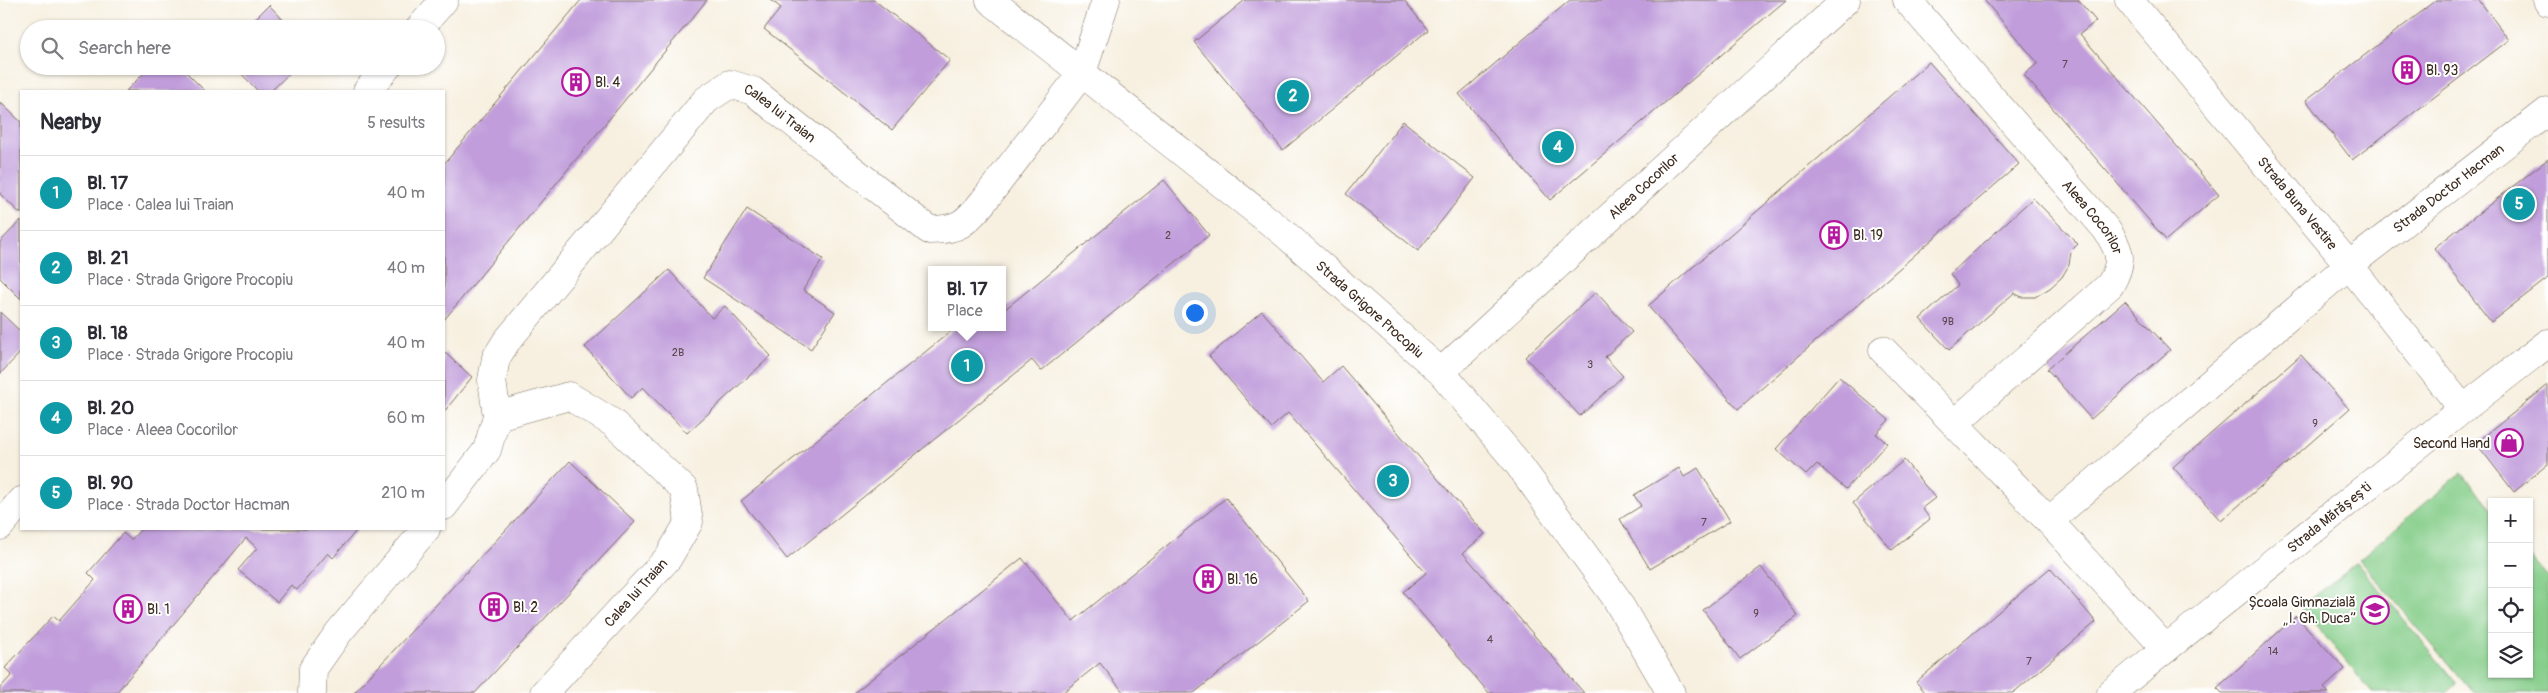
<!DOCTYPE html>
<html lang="en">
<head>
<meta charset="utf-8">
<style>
	:root { --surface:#fff; --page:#f7f7f7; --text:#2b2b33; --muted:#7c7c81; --line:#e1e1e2; --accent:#b5179e }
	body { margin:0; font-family:Pangolin,sans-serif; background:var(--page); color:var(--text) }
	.controls { position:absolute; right:15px; bottom:15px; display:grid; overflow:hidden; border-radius:0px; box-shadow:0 1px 4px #0004 }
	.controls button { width:45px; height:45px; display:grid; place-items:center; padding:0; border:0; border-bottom:1px solid var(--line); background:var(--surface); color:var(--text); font:25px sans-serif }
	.you { position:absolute; left:1194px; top:312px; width:18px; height:18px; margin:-12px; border:4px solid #fff; border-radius:50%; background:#1a73e8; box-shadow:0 0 0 8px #1a73e833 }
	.badge { display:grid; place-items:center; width:32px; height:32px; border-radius:50%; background:var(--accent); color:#fff; font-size:16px; font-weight:700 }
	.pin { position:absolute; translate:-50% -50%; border:2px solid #fff; box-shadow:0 1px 5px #0006 }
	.popup { position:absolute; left:928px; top:266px; width:78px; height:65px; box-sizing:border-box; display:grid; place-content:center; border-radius:0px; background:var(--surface); filter:drop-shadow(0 1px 4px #0005); font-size:16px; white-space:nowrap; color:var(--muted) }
	.popup b { font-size:19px; color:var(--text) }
	.popup::after { content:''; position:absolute; left:50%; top:100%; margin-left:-10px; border:10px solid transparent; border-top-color:var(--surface) }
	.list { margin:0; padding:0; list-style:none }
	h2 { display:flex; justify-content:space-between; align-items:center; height:65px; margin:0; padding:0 20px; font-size:21px }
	h2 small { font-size:16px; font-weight:400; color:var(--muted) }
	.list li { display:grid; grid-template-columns:32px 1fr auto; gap:15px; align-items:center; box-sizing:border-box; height:75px; padding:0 20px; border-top:1px solid var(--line) }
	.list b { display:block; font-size:19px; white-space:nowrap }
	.list p { margin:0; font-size:16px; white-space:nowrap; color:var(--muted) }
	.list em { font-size:16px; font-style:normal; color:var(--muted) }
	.icon { flex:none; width:28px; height:28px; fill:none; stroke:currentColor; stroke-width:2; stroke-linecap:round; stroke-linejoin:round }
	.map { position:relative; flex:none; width:2548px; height:693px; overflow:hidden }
	.search { position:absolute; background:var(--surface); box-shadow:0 1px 4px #0004; left:20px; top:20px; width:425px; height:55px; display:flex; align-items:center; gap:12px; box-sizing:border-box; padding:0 18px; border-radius:28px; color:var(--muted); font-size:19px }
	.panel { position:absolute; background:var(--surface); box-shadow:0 1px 4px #0004; left:20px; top:90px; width:425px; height:440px; border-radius:0px }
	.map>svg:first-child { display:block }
	.green { fill:#85cd89; stroke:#607c54 }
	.building { fill:#c19edb }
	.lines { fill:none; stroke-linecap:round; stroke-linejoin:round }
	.minor-casing { stroke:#7d6f62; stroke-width:29 }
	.major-casing { stroke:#7d6f62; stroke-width:29 }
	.minor { stroke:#fff; stroke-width:28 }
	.major { stroke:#fff; stroke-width:28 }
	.labels { text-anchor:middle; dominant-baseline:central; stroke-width:4; stroke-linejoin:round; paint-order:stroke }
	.number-label { font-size:11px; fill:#5c474d }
	.poi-label { font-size:14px; fill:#3b2a1e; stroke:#fff; text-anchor:start }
	.street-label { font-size:14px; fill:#3b2a1e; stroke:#fff }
</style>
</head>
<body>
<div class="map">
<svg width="2548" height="693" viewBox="0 0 2548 693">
	<rect width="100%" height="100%" fill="#fff"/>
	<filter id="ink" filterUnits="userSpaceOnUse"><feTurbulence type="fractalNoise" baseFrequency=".02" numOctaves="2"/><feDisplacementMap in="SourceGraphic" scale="10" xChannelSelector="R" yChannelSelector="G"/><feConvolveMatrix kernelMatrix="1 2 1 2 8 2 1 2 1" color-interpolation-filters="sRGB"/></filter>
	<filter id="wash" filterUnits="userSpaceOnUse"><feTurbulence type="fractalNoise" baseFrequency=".0096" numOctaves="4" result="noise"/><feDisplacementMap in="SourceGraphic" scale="20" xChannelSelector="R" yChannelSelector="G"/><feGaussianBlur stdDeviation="1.12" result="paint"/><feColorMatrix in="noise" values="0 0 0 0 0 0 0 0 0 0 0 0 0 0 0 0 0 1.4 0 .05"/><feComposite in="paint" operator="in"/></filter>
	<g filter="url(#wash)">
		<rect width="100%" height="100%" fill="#f7f0e0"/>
		<!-- green -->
		<path class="green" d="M 2461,473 L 2492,510 L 2492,674 L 2529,674 L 2529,555 L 2548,577 L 2548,693 L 2473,693 L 2359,559 Z
			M 2357,562 L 2457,684 L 2447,693 L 2372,693 L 2301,607 Z"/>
		<g id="blocks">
			<!-- building -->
			<path class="building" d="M 581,0 L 707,0 L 444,320 L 444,164 Z
				M 771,0 L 874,0 L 950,60 L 892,130 L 764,29 L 781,8 Z
				M 1245,0 L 1404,0 L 1428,30 L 1283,150 L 1194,42 Z
				M 1570,0 L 1786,0 L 1550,200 L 1459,94 Z
				M 1984,0 L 2078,0 L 2096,21 L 2080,34 L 2219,195 L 2166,240 L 2024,75 L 2038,63 Z
				M 2437,0 L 2479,0 L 2509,40 L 2352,160 L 2306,100 Z
				M 269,5 L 292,29 L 245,29 Z
				M 1929,62 L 2019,164 L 1738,409 L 1648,306 Z
				M 151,66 L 180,66 L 205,91 L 126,91 Z
				M 234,66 L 297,66 L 271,91 L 258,91 Z
				M 0,102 L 21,122 L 21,214 L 0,194 Z
				M 1403,121 L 1475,178 L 1418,251 L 1346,194 Z
				M 2548,159 L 2548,278 L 2491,322 L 2434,248 Z
				M 1164,180 L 1209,235 L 1041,371 L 1032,360 L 787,559 L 741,501 L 956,327 L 1002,327 L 1002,308 L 1004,310 Z
				M 2033,198 L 2078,244 L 2071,251 L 2069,265 L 2062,277 L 2050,288 L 2035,297 L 2022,297 L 2014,293 L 1949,350 L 1920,319 L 1958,285 L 1950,274 Z
				M 747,209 L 823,259 L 803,290 L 835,312 L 811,349 L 703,278 Z
				M 21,220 L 21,299 L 0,278 L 0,242 Z
				M 669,270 L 712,318 L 725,306 L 771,356 L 687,433 L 643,387 L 631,398 L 585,347 Z
				M 1596,292 L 1632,332 L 1605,357 L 1623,376 L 1580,416 L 1525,357 Z
				M 2125,301 L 2170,350 L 2091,419 L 2047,369 Z
				M 1262,311 L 1323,382 L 1341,366 L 1485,534 L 1463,553 L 1584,693 L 1489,693 L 1403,592 L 1426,573 L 1288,413 L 1271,428 L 1209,356 Z
				M 0,312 L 21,332 L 21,352 L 0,374 Z
				M 444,352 L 472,377 L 444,412 Z
				M 2301,355 L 2349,409 L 2221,521 L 2173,467 Z
				M 1839,377 L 1889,420 L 1876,434 L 1887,443 L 1846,489 L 1817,464 L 1806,475 L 1776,449 Z
				M 2548,385 L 2548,464 L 2514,492 L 2476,443 Z
				M 1904,460 L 1935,498 L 1922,508 L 1930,519 L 1892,550 L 1853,503 Z
				M 570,461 L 635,522 L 475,693 L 354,693 Z
				M 1679,468 L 1684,477 L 1698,468 L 1730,521 L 1650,569 L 1620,519 L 1641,506 L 1634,495 Z
				M 1226,498 L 1309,601 L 1194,693 L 1124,693 L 1100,663 L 1062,693 L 854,693 L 1022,558 L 1073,621 Z
				M 141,529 L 356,529 L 357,530 L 333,558 L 328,553 L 297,590 L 291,585 L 277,602 L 238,570 L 257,548 L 246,538 L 116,693 L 0,693 L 0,688 L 12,675 L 5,668 L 53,616 L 59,621 L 95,580 L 88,573 L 123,533 L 131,540 Z
				M 1761,567 L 1798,616 L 1740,659 L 1703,610 Z
				M 2050,568 L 2096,622 L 2013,693 L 1926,693 L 1916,682 Z
				M 2296,616 L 2345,669 L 2324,688 L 2329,693 L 2222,693 L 2217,688 Z"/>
		</g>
	</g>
	<g filter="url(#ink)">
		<use href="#blocks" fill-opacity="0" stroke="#7d6f62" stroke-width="1"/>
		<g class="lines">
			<defs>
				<g id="minor">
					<path id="s1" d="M 990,0 L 1284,233 L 1441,372 L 1516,461 L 1614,595 L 1671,693"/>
					<path id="s2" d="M 1907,0 L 2106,229 C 2121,252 2124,261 2110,285 L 1955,423"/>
					<path id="s3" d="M 2129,0 L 2349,265 L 2463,409"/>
					<path d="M 2547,0 L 2548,2"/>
					<path d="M 1883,350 L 2049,521 L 2166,649"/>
					<path id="s4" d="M 1441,372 L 1846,0"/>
					<path d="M 497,416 L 569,396 L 613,423 L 684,489 L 689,522 L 668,558 L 544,693"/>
					<path id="s5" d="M 444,506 L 487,450 L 497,416 L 492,380 L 496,358 L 506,342 L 706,100 L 730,84 L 753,91 L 929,230 C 958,230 965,224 983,202 L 1082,73 L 1106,0"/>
					<path id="s6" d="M 2049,521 L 2349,265 L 2548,111"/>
					<path d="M 312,693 L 313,669 L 339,632 L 426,529"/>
					<path id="s7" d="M 2111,693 L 2463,409 L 2548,343"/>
				</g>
				<path id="major" d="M 419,29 L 444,0
					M 367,91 L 388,66
					M 0,526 L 21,501"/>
			</defs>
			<!-- minor casing -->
			<use href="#minor" class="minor-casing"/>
			<!-- major casing -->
			<use href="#major" class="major-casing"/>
			<!-- minor -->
			<use href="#minor" class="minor"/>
			<!-- major -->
			<use href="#major" class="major"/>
		</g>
	</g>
	<!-- icons -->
	<defs>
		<symbol id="building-ring" viewBox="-11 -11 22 22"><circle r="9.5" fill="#fff" stroke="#b5179e" stroke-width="1.5"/><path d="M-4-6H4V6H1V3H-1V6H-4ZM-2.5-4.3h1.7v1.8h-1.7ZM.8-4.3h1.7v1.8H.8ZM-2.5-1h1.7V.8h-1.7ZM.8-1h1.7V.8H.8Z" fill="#b5179e"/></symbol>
		<symbol id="shop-ring" viewBox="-11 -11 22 22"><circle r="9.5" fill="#fff" stroke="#b5179e" stroke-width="1.5"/><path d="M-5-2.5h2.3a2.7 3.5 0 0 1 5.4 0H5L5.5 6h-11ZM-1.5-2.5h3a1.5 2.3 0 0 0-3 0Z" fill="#b5179e"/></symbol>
		<symbol id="school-ring" viewBox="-11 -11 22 22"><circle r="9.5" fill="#fff" stroke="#b5179e" stroke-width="1.5"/><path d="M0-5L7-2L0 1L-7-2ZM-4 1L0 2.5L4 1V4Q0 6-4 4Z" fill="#b5179e"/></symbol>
	</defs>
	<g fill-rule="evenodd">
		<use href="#building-ring" x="2391" y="54" width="32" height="32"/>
		<use href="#building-ring" x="560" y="66" width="32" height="32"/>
		<use href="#building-ring" x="1818" y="219" width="32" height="32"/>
		<use href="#shop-ring" x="2493" y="427" width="32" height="32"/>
		<use href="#building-ring" x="1192" y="563" width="32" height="32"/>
		<use href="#building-ring" x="478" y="591" width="32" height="32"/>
		<use href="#building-ring" x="112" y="593" width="32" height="32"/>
		<use href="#school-ring" x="2359" y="594" width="32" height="32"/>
	</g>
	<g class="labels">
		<!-- number labels -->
		<g class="number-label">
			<text x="2065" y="64">7</text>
			<text x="1168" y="235">2</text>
			<text x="1948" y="321">9B</text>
			<text x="678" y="352">2B</text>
			<text x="1590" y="364">3</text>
			<text x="2315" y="423">9</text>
			<text x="1704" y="522">7</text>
			<text x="1756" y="613">9</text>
			<text x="1490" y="639">4</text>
			<text x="2273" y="651">14</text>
			<text x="2029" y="661">7</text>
		</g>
		<!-- poi labels -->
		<g class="poi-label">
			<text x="2426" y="70">Bl. 93</text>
			<text x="595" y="82">Bl. 4</text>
			<text x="1853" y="235">Bl. 19</text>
			<text x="2490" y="443" text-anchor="end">Second Hand</text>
			<text x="1227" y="579">Bl. 16</text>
			<text x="2356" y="602" text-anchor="end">Școala Gimnazială<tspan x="2356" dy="16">„I. Gh. Duca”</tspan></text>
			<text x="513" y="607">Bl. 2</text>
			<text x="147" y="609">Bl. 1</text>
		</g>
		<!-- street labels -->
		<g class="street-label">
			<text stroke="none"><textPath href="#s5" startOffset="585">Calea lui Traian</textPath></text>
			<text stroke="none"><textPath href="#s4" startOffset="275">Aleea Cocorilor</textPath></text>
			<text stroke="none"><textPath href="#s6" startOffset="520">Strada Doctor Hacman</textPath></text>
			<text stroke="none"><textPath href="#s3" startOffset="264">Strada Buna Vestire</textPath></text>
			<text stroke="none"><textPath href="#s2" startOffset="286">Aleea Cocorilor</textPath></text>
			<text stroke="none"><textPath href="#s1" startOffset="490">Strada Grigore Procopiu</textPath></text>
			<text stroke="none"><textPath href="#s7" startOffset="280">Strada Mărășești</textPath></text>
			<text transform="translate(636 593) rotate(-48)">Calea lui Traian</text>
		</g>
	</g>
</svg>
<div class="controls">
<button>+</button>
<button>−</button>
<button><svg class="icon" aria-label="locate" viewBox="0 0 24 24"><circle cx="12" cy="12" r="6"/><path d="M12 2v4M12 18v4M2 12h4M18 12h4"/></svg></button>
<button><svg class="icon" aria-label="layers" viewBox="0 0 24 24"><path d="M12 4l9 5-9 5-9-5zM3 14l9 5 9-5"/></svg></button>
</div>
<div class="you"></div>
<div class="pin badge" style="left:967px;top:366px;background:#0f9aa8">1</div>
<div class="popup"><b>Bl. 17</b>Place</div>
<div class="pin badge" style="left:1293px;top:96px;background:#0f9aa8">2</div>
<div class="pin badge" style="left:1393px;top:481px;background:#0f9aa8">3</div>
<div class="pin badge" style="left:1558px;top:147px;background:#0f9aa8">4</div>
<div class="pin badge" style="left:2519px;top:204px;background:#0f9aa8">5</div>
<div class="search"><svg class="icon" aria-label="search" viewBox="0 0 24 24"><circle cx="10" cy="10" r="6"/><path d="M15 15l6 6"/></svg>Search here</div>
<section class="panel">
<h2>Nearby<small>5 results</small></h2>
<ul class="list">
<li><span class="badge" style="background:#0f9aa8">1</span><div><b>Bl. 17</b><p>Place · Calea lui Traian</p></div><em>40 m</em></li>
<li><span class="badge" style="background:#0f9aa8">2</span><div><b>Bl. 21</b><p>Place · Strada Grigore Procopiu</p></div><em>40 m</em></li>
<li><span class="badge" style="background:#0f9aa8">3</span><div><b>Bl. 18</b><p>Place · Strada Grigore Procopiu</p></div><em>40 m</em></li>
<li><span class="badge" style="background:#0f9aa8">4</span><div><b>Bl. 20</b><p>Place · Aleea Cocorilor</p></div><em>60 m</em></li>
<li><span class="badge" style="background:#0f9aa8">5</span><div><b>Bl. 90</b><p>Place · Strada Doctor Hacman</p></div><em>210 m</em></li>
</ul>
</section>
</div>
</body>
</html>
